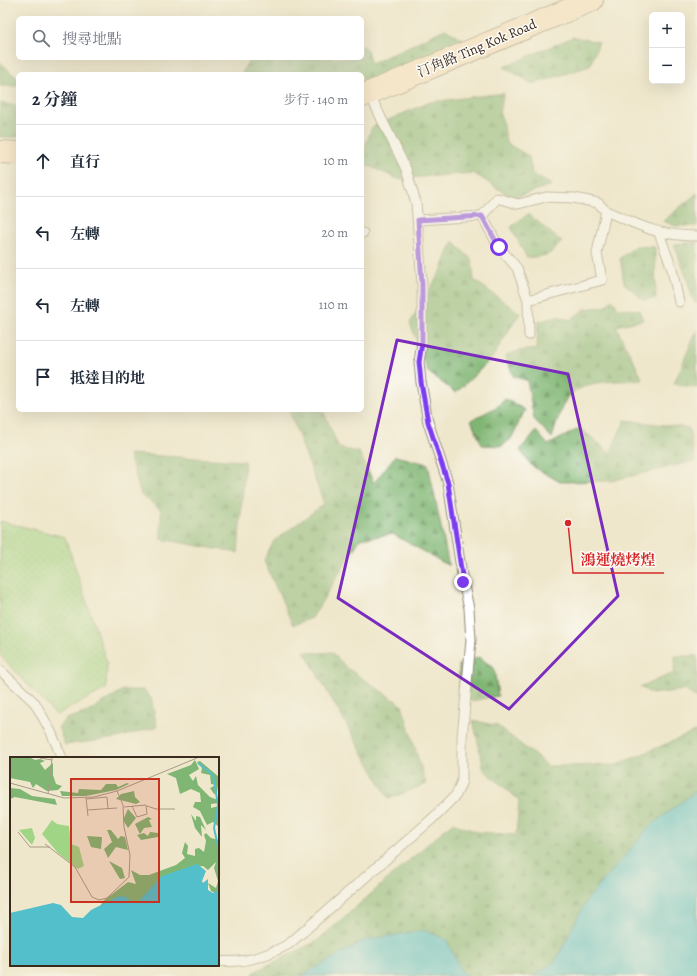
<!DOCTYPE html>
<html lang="zh-TW">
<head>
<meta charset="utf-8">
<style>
	:root { --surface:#fff; --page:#f2f2f3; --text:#1f2937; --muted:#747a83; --line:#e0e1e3 }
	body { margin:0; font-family:Alegreya,"Noto Serif TC",serif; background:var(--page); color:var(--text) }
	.controls { position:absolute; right:12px; top:12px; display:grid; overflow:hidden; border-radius:6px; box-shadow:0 4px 16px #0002 }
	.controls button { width:36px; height:36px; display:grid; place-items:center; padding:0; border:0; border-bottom:1px solid var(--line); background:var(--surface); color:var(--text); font:20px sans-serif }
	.stop { position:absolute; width:12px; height:12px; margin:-9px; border:3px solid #7c3aed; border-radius:50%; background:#fff }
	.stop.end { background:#7c3aed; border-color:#fff; box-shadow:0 1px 4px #0008 }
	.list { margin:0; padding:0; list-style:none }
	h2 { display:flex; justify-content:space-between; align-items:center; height:52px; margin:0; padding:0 16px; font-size:17px }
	h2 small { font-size:13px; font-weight:400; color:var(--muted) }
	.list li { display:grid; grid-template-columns:26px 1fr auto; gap:12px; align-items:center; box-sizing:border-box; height:72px; padding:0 16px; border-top:1px solid var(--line) }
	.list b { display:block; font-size:15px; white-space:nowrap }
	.list em { font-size:13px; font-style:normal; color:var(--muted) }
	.icon { flex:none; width:22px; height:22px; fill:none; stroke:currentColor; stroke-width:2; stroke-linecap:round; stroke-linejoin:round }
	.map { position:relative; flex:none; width:697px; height:976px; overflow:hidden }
	.search { position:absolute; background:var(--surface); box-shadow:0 4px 16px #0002; left:16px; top:16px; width:348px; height:44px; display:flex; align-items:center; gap:10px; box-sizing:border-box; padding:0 14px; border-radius:6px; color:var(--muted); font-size:15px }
	.panel { position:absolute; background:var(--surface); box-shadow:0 4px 16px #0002; left:16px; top:72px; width:348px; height:340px; border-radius:6px }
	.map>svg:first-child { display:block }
	.grass { fill:url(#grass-dots); stroke:#6e8052 }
	.forest { fill:url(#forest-firs); stroke:#5e7048 }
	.water { fill:#52bfca; stroke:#467474 }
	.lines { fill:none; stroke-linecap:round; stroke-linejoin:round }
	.lane-casing { stroke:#958875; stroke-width:11 }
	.secondary-casing { stroke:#958875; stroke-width:24 }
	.lane { stroke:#fff; stroke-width:9 }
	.secondary { stroke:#fde5c5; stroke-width:22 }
	.route { stroke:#7c3aed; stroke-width:5 }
	.marked { fill:none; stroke:#7b2cbf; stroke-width:3; stroke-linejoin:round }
	.labels { text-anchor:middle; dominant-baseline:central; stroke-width:3; stroke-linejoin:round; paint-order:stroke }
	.street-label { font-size:14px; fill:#3b2a1e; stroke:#fdfcf7 }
	.inset-river { fill:none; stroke:#52bfca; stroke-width:2 }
	.inset-road { fill:none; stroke:#a79b86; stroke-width:1 }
	.view { fill:#c8321e; fill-opacity:0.15; stroke:#c8321e; stroke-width:2 }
	.inset-edge { fill:none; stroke:#3b2a1e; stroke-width:2 }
	.leader { fill:none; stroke:#d62828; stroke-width:1.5 }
	.callout-dot { fill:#d62828; stroke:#fdfcf7; stroke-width:1.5 }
	.callout-label { font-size:15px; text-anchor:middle; font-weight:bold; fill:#d62828; stroke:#fdfcf7; stroke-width:3; stroke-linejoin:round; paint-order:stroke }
</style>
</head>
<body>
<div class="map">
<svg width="697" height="976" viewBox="0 0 697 976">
	<defs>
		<pattern id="grass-dots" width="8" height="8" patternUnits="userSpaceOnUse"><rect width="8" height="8" fill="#a0d586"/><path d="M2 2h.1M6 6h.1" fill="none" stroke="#8bb773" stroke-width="1.8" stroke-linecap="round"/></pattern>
		<pattern id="forest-firs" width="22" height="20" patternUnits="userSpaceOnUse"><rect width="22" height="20" fill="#80b673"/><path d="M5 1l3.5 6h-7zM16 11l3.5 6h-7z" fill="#6a945e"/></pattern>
	</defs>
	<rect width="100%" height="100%" fill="#fdfcf7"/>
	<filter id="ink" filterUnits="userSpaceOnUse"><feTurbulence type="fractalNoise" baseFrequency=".025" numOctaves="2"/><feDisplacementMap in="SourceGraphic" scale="8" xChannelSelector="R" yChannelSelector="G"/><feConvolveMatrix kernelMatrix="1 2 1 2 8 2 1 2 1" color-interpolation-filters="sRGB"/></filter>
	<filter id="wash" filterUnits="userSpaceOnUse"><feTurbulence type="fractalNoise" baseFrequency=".012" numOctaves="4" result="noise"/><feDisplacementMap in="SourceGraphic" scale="16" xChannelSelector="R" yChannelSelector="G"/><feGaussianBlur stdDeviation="0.9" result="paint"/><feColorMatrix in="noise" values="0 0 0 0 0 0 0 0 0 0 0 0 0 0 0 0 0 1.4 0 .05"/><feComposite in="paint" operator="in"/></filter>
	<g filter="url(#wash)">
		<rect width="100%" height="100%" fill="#efe7cc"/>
		<!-- grass -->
		<path class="grass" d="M 0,521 L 65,537 L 107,663 L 106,689 L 56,715 L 0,655 Z"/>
		<!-- forest -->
		<path class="forest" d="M 445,29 L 463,39 L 362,87 L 362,74 L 242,74 L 246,64 L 255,58 L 362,58 L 362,45 L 367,50 L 371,64 Z
			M 573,37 L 599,42 L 590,66 L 533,84 L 504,67 Z
			M 0,62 L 18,79 L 18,86 L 0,86 Z
			M 504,93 L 499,112 L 504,124 L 506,143 L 529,156 L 532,174 L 552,185 L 513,198 L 473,173 L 398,179 L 362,163 L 362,155 L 372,127 L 430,102 Z
			M 0,103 L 18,106 L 18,137 L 0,137 Z
			M 697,193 L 697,226 L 675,226 L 663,221 Z
			M 528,214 L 562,242 L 548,255 L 527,258 L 511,227 Z
			M 453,241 L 472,260 L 474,280 L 520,313 L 492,358 L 456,393 L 428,372 L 410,323 L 442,269 Z
			M 697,242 L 697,304 L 694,303 L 685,273 L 674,244 Z
			M 636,246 L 655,247 L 656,299 L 643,300 L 624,283 L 620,258 Z
			M 612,299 L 618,308 L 639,310 L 643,320 L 616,326 L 643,380 C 617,382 587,378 568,397 C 561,404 555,429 552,438 L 534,419 L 527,380 L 514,377 L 505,356 L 519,351 L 537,349 L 538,322 L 557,316 L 570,320 L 585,309 L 607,306 Z
			M 697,329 L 697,388 L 674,384 Z
			M 505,399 L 525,410 L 511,439 L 502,446 L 482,445 L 471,420 L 497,407 Z
			M 289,410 L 323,410 L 339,448 L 359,452 L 374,483 L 395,456 L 428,464 L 449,566 L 393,534 L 360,539 L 312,618 L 293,625 L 264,561 L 274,541 L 324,504 Z
			M 625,420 L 689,428 L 695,461 L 611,481 L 560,482 L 532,466 L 520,450 L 536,431 L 548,445 L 580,428 L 610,453 Z
			M 129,454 L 245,461 L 238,553 L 161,539 L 161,510 L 141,495 Z
			M 304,651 L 316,653 L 332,652 L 347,668 L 402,705 L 426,784 L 389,799 Z
			M 675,656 L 697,656 L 697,698 L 684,690 L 652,694 L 640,687 L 674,673 Z
			M 479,657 L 494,668 L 498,696 L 472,701 L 459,697 L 459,665 Z
			M 123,690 L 144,690 L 151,698 L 157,727 L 117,738 L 65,745 L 58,727 L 66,719 L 88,712 Z
			M 473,720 L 498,726 L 548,766 L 616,765 L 697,731 L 697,874 L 582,976 L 252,976 L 254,972 L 317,941 L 452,823 L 478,832 L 516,835 L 519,800 L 484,770 Z"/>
		<!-- water -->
		<path class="water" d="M 697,790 L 697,976 L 534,976 L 556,960 L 586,901 L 650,826 Z
			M 424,930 L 447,940 L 461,971 L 469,976 L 301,976 L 365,940 Z"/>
	</g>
	<g filter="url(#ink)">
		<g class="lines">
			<defs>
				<path id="lane" d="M 606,211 C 640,226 659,236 697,236
					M 419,220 L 482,216 L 497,198 L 518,204 L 546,197 L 574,198 L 598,203 L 606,211 L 597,253 L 602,280 L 528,300 L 517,268 L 499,247 L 482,216
					M 362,233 L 363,233
					M 659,233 L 672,269 L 679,302
					M 528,300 L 529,335
					M 0,670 L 35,703 L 51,732 L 62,758
					M 218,961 C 244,964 267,956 289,944 L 432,819 L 456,795 L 462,781 L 462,738 L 471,640 L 469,608 L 463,582 L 448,483 L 428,422 L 421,382 L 419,362 L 422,343 L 422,284 L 416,203 L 406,169 L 369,93"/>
				<path id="secondary" d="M 362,96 L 592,0
					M 0,152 L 18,153"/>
			</defs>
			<!-- lane casing -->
			<use href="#lane" class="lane-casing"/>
			<!-- secondary casing -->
			<use href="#secondary" class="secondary-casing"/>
			<!-- lane -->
			<use href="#lane" class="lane"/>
			<!-- secondary -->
			<use href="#secondary" class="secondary"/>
		</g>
	</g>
	<g class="lines" filter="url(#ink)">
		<!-- route -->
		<path class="route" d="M 463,582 L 448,483 L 428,422 L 421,382 L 419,362 L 422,343 L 422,284 L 418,220 L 482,216 L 499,247"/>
	</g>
	<!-- marked area -->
	<path d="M0 0H697V976H0ZM 397,340 L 568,374 L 618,596 L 509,709 L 338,598 Z" fill="#efe7cc" fill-opacity=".55" fill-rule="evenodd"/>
	<path class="marked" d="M 397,340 L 568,374 L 618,596 L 509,709 L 338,598 Z"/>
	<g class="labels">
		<!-- street labels -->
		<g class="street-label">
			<text transform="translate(477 48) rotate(-23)">汀角路 Ting Kok Road</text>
		</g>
	</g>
	<!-- overview -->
	<g transform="translate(10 757)">
		<rect width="209" height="209" fill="#efe7cc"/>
		<path d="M 42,63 L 47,67 L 59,69 L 61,87 L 69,90 L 74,109 L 68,112 L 48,96 L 32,77 ZM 22,71 L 25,81 L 22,88 L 9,73 Z" fill="#a0d586"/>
		<path d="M 0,1 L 21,1 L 25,3 L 30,2 L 35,4 L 30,6 L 35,13 L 43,6 L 43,18 L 46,27 L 52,29 L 48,33 L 37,34 L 26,27 L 23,31 L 20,25 L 0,21 ZM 185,3 L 189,12 L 179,18 L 183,24 L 186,19 L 188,28 L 200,40 L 208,43 L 209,34 L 209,46 L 201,47 L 201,51 L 209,49 L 209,70 L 203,65 L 197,68 L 190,54 L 183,50 L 185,45 L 191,45 L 190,36 L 181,32 L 170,37 L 166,21 L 157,17 L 181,8 ZM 190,4 L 209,20 L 207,36 L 204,37 L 200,31 L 206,28 L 201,27 L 200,18 L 191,16 L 192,11 L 187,5 ZM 117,26 L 119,27 L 106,33 L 76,39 L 52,39 L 50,34 L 68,36 L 69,32 L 91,33 L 96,27 L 106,27 L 108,30 ZM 0,31 L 10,32 L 22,39 L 45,42 L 47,48 L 5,40 L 0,42 ZM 124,34 L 125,40 L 130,45 L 126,47 L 106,42 L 111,37 ZM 118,52 L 126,61 L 118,71 L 113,63 ZM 181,57 L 186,64 L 186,59 L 190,60 L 196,73 L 191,68 L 192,80 L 185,71 ZM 138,60 L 142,62 L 139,63 L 142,70 L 134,71 L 130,77 L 125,67 ZM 97,73 L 101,73 L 108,82 L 111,79 L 115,80 L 118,93 L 106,90 L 98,101 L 94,92 L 102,85 ZM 140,75 L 148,76 L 148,80 L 131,83 L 127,78 L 134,76 L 138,79 ZM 196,76 L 201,81 L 209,83 L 209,138 L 201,134 L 198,126 L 206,131 L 208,124 L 204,111 L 206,105 L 198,113 L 193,109 L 187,110 L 133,146 L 86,157 L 93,144 L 118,125 L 126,127 L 121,113 L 130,118 L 139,118 L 166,108 L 175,101 L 172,96 L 175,85 L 178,89 L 177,97 L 185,99 L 185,92 L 189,91 L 194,95 L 196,84 L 194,78 ZM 77,79 L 92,80 L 91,92 L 81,90 ZM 99,104 L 112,111 L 115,121 L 110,122 Z" fill="#80b673"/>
		<path d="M 187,107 L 196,114 L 192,124 L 193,126 L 198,122 L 198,133 L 203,136 L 209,133 L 209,208 L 0,208 L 0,156 L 43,146 L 51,148 L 62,160 L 73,161 L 81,153 L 107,140 L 114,139 L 123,146 L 128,145 L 152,119 Z" fill="#52bfca"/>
		<path class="inset-river" d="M 188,6 L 203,18 L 208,48 L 204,71 L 209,94"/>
		<path class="inset-road" d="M 30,1 L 42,3M 0,26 L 54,41 L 84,40 L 107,34 L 187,1M 38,37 L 42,1M 76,41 L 78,59M 76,42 L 97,40 L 98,52M 137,49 L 146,52 L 165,52M 114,50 L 136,48 L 137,57 L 127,60 L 122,49M 77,53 L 107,51M 8,75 L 20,90 L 40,90M 35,87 L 65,110 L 82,140 L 89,143 L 97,141 L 119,120 L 120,98 L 114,70 L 113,48 L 107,34"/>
		<path class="view" d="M 61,22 L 149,22 L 149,145 L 61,145 Z"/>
		<rect width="209" height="209" class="inset-edge"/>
	</g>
	<!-- callouts -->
	<path class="leader" d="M568 523L573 573H664"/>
	<circle class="callout-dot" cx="568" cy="523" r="4"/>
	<g class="callout-label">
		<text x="618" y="565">鴻運燒烤煌</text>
	</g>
</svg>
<div class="controls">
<button>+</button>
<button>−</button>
</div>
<div class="stop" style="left:499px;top:247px"></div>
<div class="stop end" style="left:463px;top:582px"></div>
<div class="search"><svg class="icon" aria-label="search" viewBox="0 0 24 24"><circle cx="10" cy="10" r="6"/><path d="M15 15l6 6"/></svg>搜尋地點</div>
<section class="panel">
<h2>2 分鐘<small>步行 · 140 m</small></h2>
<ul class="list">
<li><svg class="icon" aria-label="ahead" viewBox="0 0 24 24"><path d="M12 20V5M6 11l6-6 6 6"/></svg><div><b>直行</b></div><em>10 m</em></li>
<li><svg class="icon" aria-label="left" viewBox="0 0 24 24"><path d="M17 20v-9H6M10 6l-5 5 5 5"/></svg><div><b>左轉</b></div><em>20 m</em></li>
<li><svg class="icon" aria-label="left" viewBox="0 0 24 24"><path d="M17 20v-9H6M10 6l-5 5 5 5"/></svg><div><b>左轉</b></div><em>110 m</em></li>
<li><svg class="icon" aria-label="arrive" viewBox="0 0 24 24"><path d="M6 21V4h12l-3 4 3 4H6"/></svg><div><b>抵達目的地</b></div></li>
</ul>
</section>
</div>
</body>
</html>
